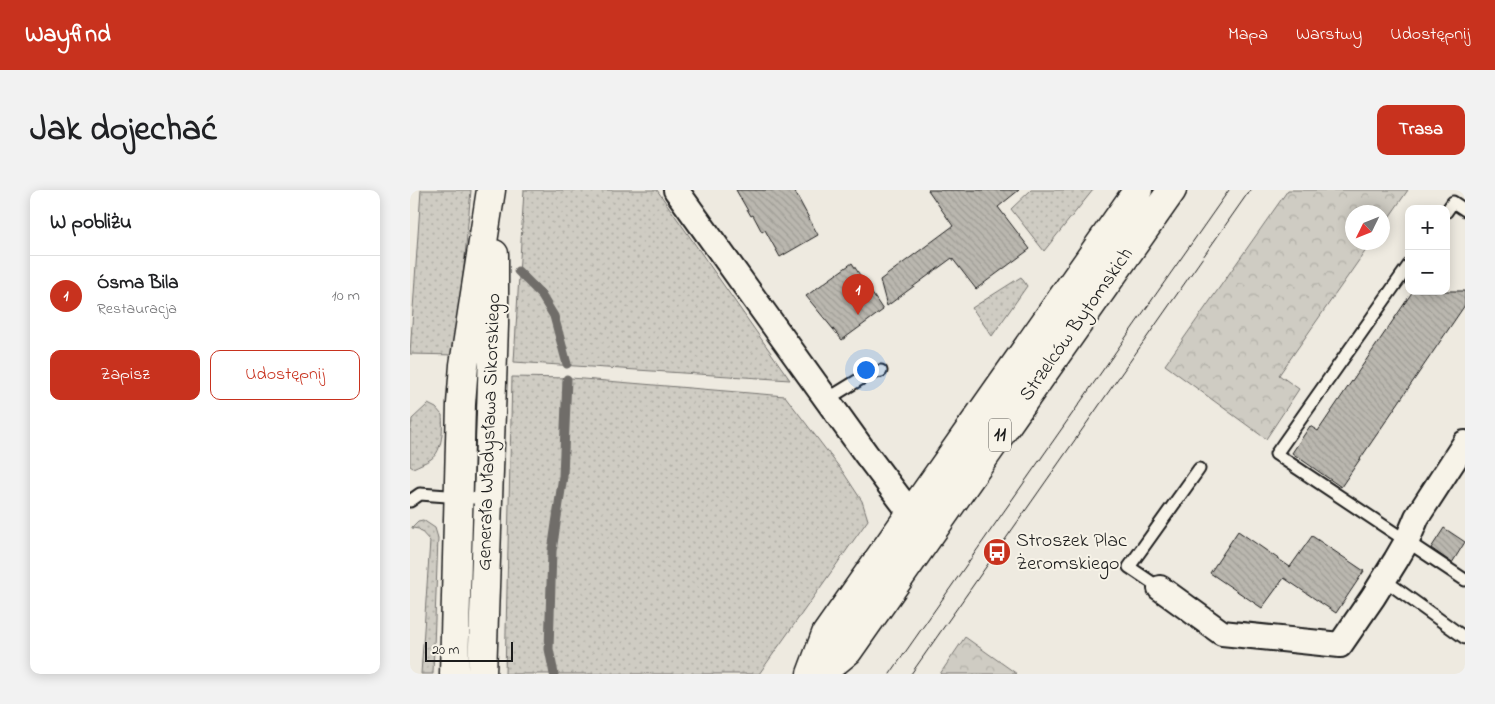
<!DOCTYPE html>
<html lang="pl">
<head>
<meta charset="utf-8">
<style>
	:root { --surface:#fff; --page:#f2f2f2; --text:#202124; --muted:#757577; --line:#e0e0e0; --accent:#c8321e }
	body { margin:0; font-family:"Indie Flower",sans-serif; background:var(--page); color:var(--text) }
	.controls { position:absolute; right:15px; top:15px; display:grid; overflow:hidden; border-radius:10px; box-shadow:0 2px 12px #0003 }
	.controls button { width:45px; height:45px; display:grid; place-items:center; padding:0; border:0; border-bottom:1px solid var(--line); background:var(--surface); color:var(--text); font:25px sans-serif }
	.compass { position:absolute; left:935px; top:15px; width:45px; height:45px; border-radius:50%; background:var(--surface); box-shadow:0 2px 12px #0003; rotate:227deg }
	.scale { position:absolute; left:15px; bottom:12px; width:88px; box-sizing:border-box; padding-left:5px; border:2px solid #1c1c1c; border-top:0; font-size:14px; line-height:18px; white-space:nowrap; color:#1c1c1c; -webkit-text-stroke:4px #f7f3e8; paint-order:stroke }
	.you { position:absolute; left:455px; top:179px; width:18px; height:18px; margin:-12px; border:4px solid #fff; border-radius:50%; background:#1a73e8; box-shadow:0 0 0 8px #1a73e833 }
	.badge { display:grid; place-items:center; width:32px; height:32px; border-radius:50%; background:var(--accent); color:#fff; font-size:16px; font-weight:700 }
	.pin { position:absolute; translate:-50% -41px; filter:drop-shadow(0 1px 2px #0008) }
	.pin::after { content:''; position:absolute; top:26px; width:18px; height:15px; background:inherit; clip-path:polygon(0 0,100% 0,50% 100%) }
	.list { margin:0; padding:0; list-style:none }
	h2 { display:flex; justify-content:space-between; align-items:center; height:65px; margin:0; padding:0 20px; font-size:21px }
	h2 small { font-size:16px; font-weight:400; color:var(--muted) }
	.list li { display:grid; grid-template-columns:32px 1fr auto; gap:15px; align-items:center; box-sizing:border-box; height:80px; padding:0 20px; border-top:1px solid var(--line) }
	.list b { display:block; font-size:19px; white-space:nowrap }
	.list p { margin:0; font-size:16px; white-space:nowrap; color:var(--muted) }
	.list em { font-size:16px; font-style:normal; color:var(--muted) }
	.actions { display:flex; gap:10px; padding:15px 20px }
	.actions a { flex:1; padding:11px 0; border:1px solid var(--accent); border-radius:10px; text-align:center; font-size:18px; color:var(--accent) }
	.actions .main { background:var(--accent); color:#fff }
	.map { position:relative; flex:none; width:1055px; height:484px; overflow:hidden; border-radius:10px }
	header { display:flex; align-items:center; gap:30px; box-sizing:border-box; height:70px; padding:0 25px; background:var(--accent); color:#fff }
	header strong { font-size:24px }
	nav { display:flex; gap:28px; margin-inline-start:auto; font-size:18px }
	.intro { display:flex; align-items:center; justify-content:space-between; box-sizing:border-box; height:120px; padding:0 30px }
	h1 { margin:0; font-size:35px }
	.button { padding:12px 22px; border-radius:10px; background:var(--accent); color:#fff; font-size:18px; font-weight:700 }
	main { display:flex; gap:30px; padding:0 30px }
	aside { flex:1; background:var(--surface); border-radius:10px; box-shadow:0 2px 12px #0003 }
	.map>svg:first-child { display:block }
	.grass { fill:url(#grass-dots); stroke:#767470 }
	.forest { fill:url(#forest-crowns); stroke:#767470 }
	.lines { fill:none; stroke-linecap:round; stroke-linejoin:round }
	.stream { stroke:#6f6d69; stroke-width:9 }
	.building { fill:url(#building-back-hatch); stroke:#1c1c1c }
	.lane-casing { stroke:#1c1c1c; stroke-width:15 }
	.street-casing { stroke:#1c1c1c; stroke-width:28 }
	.secondary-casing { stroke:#1c1c1c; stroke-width:31 }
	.highway-casing { stroke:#1c1c1c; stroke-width:31 }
	.lane { stroke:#f7f3e8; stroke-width:11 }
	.street { stroke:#f7f3e8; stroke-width:24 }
	.secondary { stroke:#f7f3e8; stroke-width:28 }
	.highway { stroke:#f7f3e8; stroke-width:28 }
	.tram { stroke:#1c1c1c; stroke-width:1 }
	.labels { text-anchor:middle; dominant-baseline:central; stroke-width:4; stroke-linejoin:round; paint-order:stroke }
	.shield { fill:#f7f3e8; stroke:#5e5c59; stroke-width:1 }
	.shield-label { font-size:19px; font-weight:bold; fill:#1c1c1c }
	.street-label { font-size:20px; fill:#1c1c1c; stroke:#f7f3e8 }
	.poi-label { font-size:20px; fill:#1c1c1c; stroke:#f7f3e8; text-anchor:start }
</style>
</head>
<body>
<header>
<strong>Wayfind</strong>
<nav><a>Mapa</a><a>Warstwy</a><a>Udostępnij</a></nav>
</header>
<div class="intro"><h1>Jak dojechać</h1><a class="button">Trasa</a></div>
<main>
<aside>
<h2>W pobliżu<small></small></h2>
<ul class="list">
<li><span class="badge">1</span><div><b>Ósma Bila</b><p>Restauracja</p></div><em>10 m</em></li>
</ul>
<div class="actions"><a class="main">Zapisz</a><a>Udostępnij</a></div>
</aside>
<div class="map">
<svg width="1055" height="484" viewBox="0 0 1055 484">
	<defs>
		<pattern id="grass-dots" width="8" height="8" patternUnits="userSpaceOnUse" patternTransform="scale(1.25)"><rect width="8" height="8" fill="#cfccc3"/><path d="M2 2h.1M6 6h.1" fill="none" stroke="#b1afa7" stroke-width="1.8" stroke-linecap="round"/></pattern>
		<pattern id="forest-crowns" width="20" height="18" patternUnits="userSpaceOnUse" patternTransform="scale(1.25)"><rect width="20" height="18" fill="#cfccc3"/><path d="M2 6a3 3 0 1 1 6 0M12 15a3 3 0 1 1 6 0" fill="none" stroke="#b1afa7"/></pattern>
		<pattern id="building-back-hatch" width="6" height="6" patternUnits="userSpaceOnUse" patternTransform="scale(1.25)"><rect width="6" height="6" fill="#bab7af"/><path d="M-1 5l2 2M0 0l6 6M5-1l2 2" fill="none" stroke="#9f9d96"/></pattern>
	</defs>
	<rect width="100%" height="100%" fill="#eeeae0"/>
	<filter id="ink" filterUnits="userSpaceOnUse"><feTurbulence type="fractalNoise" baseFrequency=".02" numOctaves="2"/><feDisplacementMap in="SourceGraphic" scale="10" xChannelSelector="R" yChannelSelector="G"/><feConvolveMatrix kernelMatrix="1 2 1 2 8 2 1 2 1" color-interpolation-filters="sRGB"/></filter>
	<g filter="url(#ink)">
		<!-- grass -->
		<path class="grass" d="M 11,0 L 61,0 L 46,165 L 0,164 Z
			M 114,0 L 247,0 L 380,190 L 104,172 Z
			M 621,0 L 683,0 L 634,61 L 601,19 Z
			M 611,87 L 617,96 L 582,146 L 562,118 Z
			M 102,187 L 161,188 L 375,206 L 433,282 L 452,311 L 458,330 L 349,484 L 95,484 Z
			M 18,214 L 26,218 L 32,225 C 33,238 33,261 21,269 C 15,273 9,275 3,278 L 0,276 L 0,244 L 2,229 Z
			M 13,330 L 25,338 L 28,348 L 23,484 L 11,484 L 20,351 L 9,339 L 2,338 L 2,337 L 8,331 Z"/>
		<!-- forest -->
		<path class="forest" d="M 878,0 L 998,0 L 973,36 L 972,22 L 942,22 L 942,52 L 961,53 L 869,185 L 889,199 L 856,249 L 755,175 Z
			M 555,447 L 607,484 L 530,484 Z"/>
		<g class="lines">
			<!-- stream -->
			<path class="stream" d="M 108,81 L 130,103 L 144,126 L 157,174
				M 144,484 L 139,459 L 142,361 L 153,286 L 157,189"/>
		</g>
		<!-- building -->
		<path class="building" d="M 326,0 L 388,0 L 385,2 L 408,45 L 370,67 L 355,40 L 352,42 L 343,25 L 341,26 Z
			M 518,0 L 609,0 L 588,17 L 620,59 L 566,99 L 542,68 L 477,116 L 470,90 L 543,36 Z
			M 442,73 L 473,120 L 432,150 L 396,106 Z
			M 1003,101 L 1055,101 L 1055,115 L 931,297 L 882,263 L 900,236 L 908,241 Z
			M 1034,338 L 1055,352 L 1042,373 L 1021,358 Z
			M 828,341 L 880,377 L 902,346 L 954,381 L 926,423 L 874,388 L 852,418 L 800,383 Z"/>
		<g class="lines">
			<defs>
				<path id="lane" d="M 1036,22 L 1043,12 L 1055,20
					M 999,75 L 866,264 L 1055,390
					M 416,210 L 460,183 L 471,181
					M 0,311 L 10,304 L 78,309
					M 973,389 L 1055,448
					M 750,398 L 719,377 L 789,279"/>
				<path id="street" d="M 266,0 L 456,264 L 493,313 L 502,322
					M 750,398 L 812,443 L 930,455 L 963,407 L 986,370 L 997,351 L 1007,327 L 1055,253"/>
				<path id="secondary" d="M 44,484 L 51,214 L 54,175 L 81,0
					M 72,484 L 84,135 L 84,64"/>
				<path id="highway" d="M 401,484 L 416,444 L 728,0
					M 410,484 L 438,461 L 762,0"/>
			</defs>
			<!-- lane casing -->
			<use href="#lane" class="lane-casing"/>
			<!-- street casing -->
			<use href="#street" class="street-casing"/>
			<!-- secondary casing -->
			<use href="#secondary" class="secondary-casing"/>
			<!-- highway casing -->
			<use href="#highway" class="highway-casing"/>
			<!-- lane -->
			<use href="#lane" class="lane"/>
			<!-- street -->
			<use href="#street" class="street"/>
			<!-- secondary -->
			<use href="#secondary" class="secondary"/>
			<!-- highway -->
			<use href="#highway" class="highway"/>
			<!-- tram -->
			<path class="tram" d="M 480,484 L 819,0
				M 501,484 L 840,0"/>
		</g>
	</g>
	<!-- icons -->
	<defs>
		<symbol id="bus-disc" viewBox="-11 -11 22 22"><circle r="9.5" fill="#c8321e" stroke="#f7f3e8"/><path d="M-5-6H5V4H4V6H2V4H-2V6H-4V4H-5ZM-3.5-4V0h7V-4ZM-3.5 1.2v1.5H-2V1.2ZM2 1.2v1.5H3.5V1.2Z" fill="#fff"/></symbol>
	</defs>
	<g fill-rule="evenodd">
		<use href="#bus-disc" x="571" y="346" width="32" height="32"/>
	</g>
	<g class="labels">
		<!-- shield labels -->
		<rect class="shield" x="579" y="228.5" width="22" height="33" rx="4"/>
		<g class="shield-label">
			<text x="590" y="245">11</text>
		</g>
		<!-- street labels -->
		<g class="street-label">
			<text transform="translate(667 135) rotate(-55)">Strzelców Bytomskich</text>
			<text transform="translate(80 242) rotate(-88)">Generała Władysława Sikorskiego</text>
		</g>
		<!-- poi labels -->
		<g class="poi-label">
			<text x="606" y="351">Stroszek Plac<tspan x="606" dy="23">Żeromskiego</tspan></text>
		</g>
	</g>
</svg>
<div class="controls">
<button>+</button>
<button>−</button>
</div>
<svg class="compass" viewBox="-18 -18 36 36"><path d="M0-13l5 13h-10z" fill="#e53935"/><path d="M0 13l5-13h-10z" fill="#757577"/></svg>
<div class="scale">20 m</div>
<div class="you"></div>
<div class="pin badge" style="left:448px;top:125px">1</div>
</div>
</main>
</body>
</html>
